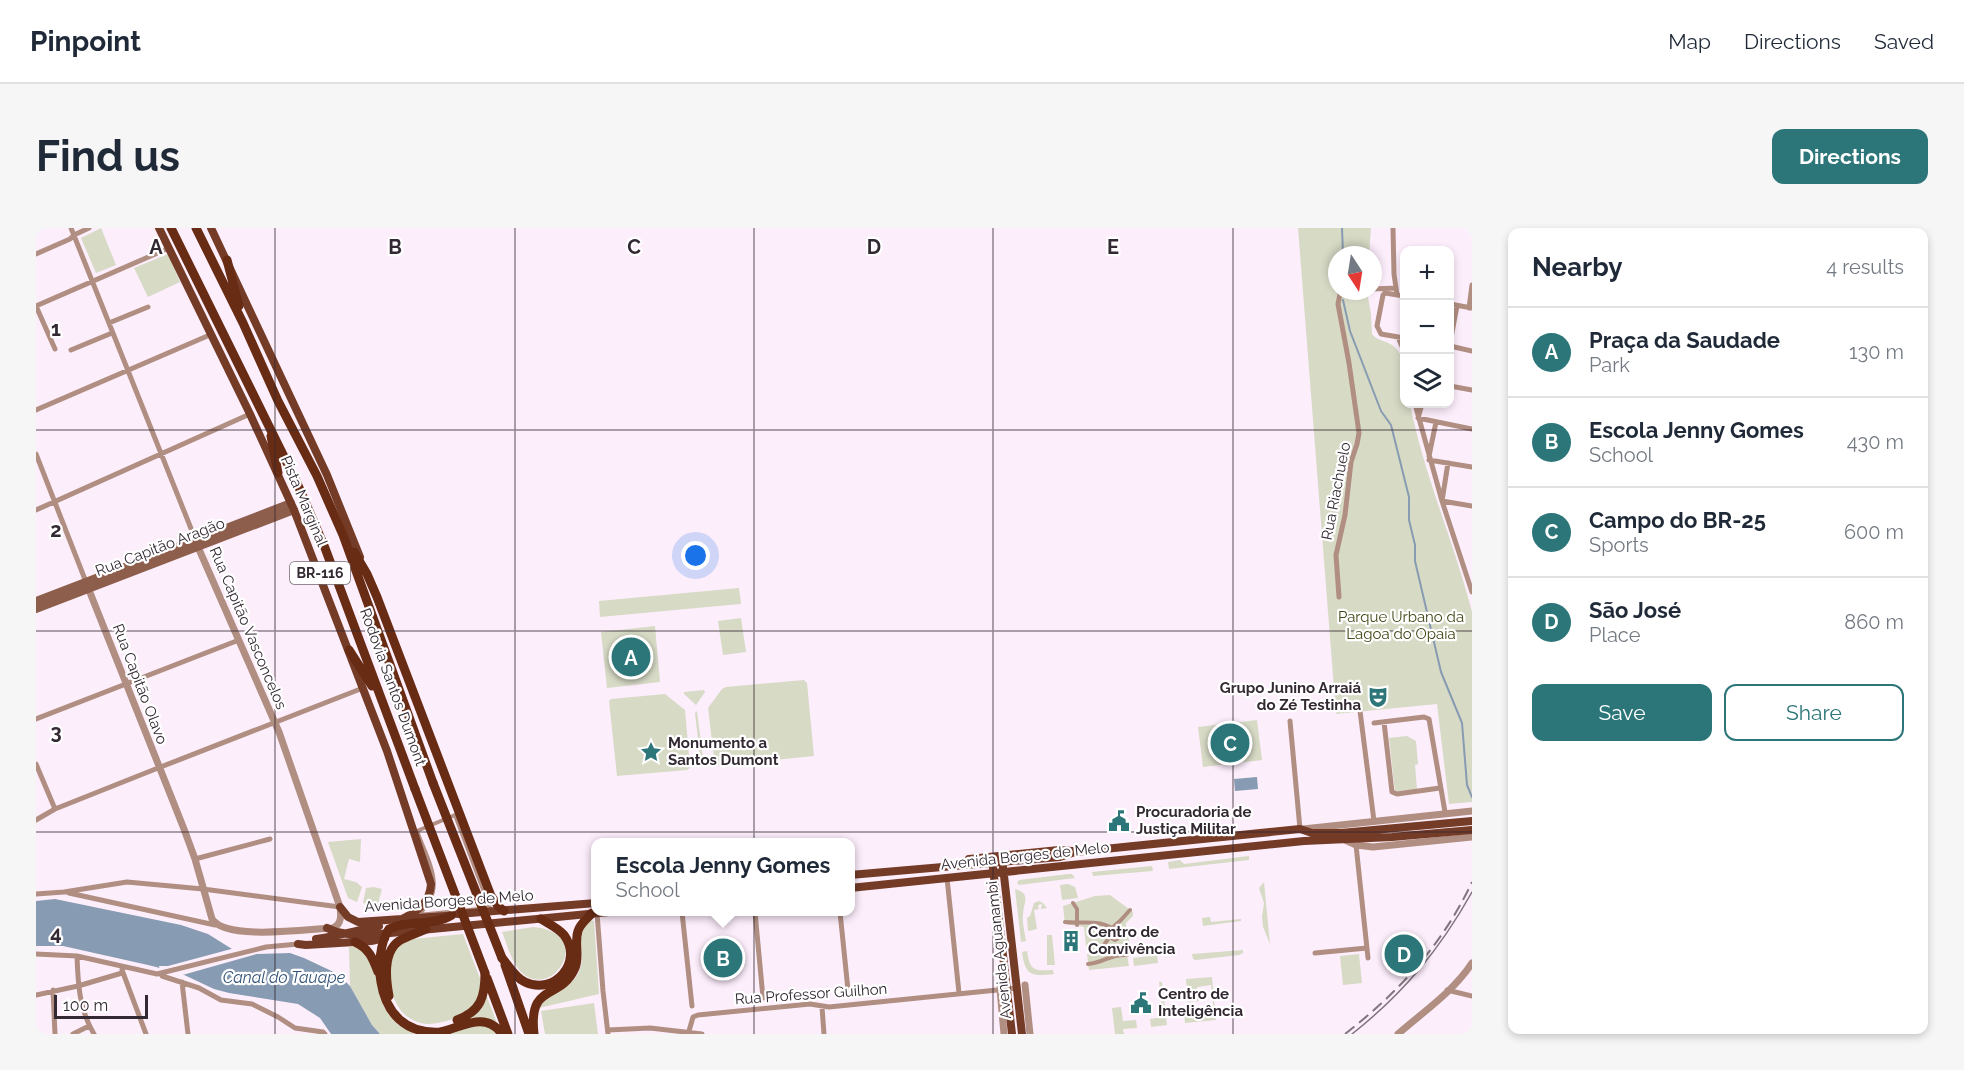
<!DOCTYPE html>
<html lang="en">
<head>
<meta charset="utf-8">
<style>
	:root { --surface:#fff; --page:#f6f6f7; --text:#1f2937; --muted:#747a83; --line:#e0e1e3; --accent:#2c7679 }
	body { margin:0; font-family:Raleway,sans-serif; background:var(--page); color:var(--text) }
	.controls { position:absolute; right:18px; top:18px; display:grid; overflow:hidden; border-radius:12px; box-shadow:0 3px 9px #0003 }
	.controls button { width:54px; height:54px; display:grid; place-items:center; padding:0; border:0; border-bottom:2px solid var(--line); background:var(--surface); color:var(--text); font:30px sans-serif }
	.compass { position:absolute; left:1292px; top:18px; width:54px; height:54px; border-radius:50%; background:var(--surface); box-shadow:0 3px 9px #0003; rotate:168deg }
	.scale { position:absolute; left:18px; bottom:15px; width:94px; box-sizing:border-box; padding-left:6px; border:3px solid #332932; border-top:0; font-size:16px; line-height:21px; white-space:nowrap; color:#332932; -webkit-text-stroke:4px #fff; paint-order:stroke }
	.you { position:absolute; left:660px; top:328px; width:21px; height:21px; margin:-15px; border:4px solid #fff; border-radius:50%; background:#1a73e8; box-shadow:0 0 0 9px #1a73e833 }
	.badge { display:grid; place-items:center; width:39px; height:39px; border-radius:50%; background:var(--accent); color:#fff; font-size:20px; font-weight:700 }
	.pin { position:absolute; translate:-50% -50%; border:3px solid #fff; box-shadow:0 2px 6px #0006 }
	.popup { position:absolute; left:555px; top:610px; width:264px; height:78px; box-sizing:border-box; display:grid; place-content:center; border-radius:12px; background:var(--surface); filter:drop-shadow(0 2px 4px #0005); font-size:20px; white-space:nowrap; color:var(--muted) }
	.popup b { font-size:22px; color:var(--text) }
	.popup::after { content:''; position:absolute; left:50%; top:100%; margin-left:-12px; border:12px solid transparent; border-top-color:var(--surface) }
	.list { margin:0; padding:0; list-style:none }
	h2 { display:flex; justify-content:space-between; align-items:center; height:78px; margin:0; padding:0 24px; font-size:26px }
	h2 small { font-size:20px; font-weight:400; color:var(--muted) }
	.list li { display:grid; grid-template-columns:39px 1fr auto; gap:18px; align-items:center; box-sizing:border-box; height:90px; padding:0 24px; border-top:2px solid var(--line) }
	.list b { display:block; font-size:22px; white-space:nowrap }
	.list p { margin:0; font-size:20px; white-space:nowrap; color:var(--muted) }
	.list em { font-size:20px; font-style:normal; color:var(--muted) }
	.actions { display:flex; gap:12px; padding:18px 24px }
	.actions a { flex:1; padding:14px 0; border:2px solid var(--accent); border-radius:12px; text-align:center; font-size:21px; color:var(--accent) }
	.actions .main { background:var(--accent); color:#fff }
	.icon { flex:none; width:33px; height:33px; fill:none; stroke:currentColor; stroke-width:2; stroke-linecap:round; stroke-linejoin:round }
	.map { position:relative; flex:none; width:1436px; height:806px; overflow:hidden; border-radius:12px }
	header { display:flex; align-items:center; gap:36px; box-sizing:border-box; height:84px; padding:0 30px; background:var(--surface); border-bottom:2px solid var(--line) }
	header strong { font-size:28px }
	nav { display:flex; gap:33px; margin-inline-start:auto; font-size:21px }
	.intro { display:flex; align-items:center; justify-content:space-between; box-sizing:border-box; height:144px; padding:0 36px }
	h1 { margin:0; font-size:42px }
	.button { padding:15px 27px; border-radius:12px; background:var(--accent); color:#fff; font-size:21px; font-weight:700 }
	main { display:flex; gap:36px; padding:0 36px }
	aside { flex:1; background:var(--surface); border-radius:12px; box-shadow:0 3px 9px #0003 }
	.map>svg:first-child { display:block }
	.green { fill:#d7dac5 }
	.water { fill:#879bb2 }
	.pier { fill:#fdeefc }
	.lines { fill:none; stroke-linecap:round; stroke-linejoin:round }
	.stream { stroke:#879bb2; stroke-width:2 }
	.pedestrian { stroke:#b18e82; stroke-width:4 }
	.minor { stroke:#b18e82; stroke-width:5 }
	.tertiary { stroke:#b18e82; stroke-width:7 }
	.secondary { stroke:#8e5e4d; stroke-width:8 }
	.primary { stroke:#743b27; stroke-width:8 }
	.trunk { stroke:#682b14; stroke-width:9 }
	.tram { stroke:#817580; stroke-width:1.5 }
	.rail { stroke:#817580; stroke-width:2; stroke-dasharray:12 6; stroke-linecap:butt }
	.trunk-bridge { stroke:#682b14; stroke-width:9 }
	.grid { fill:none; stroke:#332932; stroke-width:1.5; stroke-opacity:0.55 }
	.labels { text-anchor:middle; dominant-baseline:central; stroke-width:4.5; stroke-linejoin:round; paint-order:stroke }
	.shield { fill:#fff; stroke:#706970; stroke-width:1.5 }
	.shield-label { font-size:14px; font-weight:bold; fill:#332932 }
	.street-label { font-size:15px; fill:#332932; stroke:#fff }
	.park-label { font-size:15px; fill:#454917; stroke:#fff }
	.poi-label { font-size:15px; font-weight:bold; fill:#332932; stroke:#fff; text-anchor:start }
	.water-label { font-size:16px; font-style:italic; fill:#325377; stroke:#fff }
	.grid-label { font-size:20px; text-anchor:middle; font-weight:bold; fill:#332932; stroke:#fff; stroke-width:4.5; stroke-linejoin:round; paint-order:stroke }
</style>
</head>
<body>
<header>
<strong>Pinpoint</strong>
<nav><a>Map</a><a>Directions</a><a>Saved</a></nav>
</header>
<div class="intro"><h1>Find us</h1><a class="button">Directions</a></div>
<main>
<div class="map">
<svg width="1436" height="806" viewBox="0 0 1436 806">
	<rect width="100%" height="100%" fill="#fdeefc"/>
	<!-- green -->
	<path class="green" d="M 65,0 L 80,37 L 60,45 L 45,10 Z
		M 1262,0 L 1335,0 L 1333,27 L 1301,27 L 1301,63 L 1331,63 L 1335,86 L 1336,106 C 1341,113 1349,112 1356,117 C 1373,128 1368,158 1368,176 L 1374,176 C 1388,247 1418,314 1436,384 L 1436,574 L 1413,576 L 1401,476 L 1300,486 Z
		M 132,26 L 144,54 L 112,69 L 98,40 Z
		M 703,360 L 705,375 L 704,376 L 564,389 L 563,373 Z
		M 705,390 L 710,424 L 687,427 L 682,393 Z
		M 619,398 L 624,454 L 571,460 L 565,404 Z
		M 768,452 L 771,455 L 778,528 L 679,538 L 672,480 L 686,461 L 690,459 Z
		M 668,462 L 669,464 L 660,477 L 648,466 L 648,464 Z
		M 629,466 L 649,482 L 654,540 L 651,542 L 581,548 L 573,473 L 575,471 Z
		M 661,483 L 668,537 L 666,539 L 665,538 L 659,485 Z
		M 1221,492 L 1226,532 L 1167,539 L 1162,499 Z
		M 1371,508 L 1380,513 L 1382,536 L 1379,537 L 1381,561 L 1359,564 L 1353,510 Z
		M 325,611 L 324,634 L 313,631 L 308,651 L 320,654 L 326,659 L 321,674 L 312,670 L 292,614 Z
		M 1213,628 L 1213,632 L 1133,641 L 1132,634 L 1144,632 L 1148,636 Z
		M 1116,638 L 1117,643 L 1057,648 L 1056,644 Z
		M 1032,646 L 1036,646 L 1039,650 L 983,657 L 981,655 L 983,652 Z
		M 1228,654 L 1234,716 L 1227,699 L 1226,689 L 1228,675 L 1223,660 Z
		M 1032,656 L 1039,659 L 1042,670 L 1026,672 L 1024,657 Z
		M 338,659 L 346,661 L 342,676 L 351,677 L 349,682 L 337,684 L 331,681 L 332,676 L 327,675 L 330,660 Z
		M 979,661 C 996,666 987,675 987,687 C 986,695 989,705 990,713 L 985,714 Z
		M 1074,667 L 1097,684 L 1097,688 L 1090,695 L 1090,702 L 1094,715 L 1091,727 L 1093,738 L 1053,742 L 1051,726 L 1054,726 L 1053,719 L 1050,719 L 1048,699 L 1029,696 L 1027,678 L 1059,668 Z
		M 1003,673 L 1007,675 L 1011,680 L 1005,681 L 1006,676 L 1002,677 L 1003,681 L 998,682 L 1001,701 L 992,703 L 991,690 L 994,688 L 998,675 Z
		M 1174,689 L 1175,694 L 1205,691 L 1205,693 L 1167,698 L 1166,690 Z
		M 553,692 L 558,693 L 563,766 L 503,780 C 512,765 533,762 542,746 C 552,726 537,713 553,692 Z
		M 497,699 C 561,704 516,776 484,743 C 475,733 471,716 466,704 Z
		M 427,706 L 461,795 L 465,806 L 409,806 L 428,786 C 417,791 405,796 392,796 C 361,794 351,762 354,736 C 355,730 359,724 361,718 L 377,711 Z
		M 1011,707 L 1016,707 L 1019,737 L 1011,737 Z
		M 323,718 L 338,741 L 348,779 L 361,796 L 379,806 L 344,806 L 336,797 L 314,758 L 313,719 Z
		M 1207,722 L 1207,725 L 1203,727 L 1160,732 L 1157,731 L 1156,726 Z
		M 991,723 C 994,743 998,743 1017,742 L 1018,746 C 995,749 989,747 986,724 Z
		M 1323,726 L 1326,755 L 1307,757 L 1304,728 Z
		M 1121,727 L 1122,735 L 1098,738 L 1097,730 Z
		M 1176,749 L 1180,792 L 1149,795 L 1148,785 L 1150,774 L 1152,788 L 1178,785 L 1175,757 L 1161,759 L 1163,773 L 1152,774 L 1150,751 Z
		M 1123,754 L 1126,754 L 1131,797 L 1115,799 L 1114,791 L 1127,789 Z
		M 558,775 L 562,806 L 509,806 L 505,783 Z
		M 1085,779 L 1087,793 L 1100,792 L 1101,800 L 1087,801 L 1088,806 L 1079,806 L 1076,780 Z"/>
	<!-- water -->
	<path class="water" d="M 1221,549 L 1222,561 L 1199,563 L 1198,551 Z
		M 19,671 L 145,697 L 172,706 L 196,721 L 222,726 L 254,725 L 268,730 L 302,746 L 314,758 L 336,797 L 344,806 L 295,806 L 284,790 L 262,776 L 193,765 L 178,761 L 144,745 L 112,737 L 27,718 L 0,718 L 0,673 Z"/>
	<!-- pier -->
	<path class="pier" d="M 199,720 L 224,725 L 143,748 L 124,742 L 123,738 L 132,738 Z"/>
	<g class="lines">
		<!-- stream -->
		<path class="stream" d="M 1306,0 L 1307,27
			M 1301,40 C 1296,49 1294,55 1301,63
			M 1307,72 L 1314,103 L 1345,183 L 1355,197 L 1373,269 L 1373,292 L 1379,317 L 1379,333 L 1405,444 L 1426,495 L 1431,557 L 1436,569"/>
		<!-- pedestrian -->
		<path class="pedestrian" d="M 419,587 L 454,680 L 382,687 C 412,661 392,634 381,603 Z
			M 1037,675 L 1041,681 L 1041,697
			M 1029,694 C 1045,696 1061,691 1076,700 L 1077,704 L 1068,717 L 1074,729
			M 1076,700 L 1085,692 L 1094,682
			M 1073,709 L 1079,712 L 1091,705
			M 1052,736 C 1068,735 1073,726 1091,727"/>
		<!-- minor -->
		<path class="minor" d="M 35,0 L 160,313
			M 1357,0 L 1358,46 L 1361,67
			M 0,26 L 34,11 L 38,7 L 53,0
			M 1337,61 L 1360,60
			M 1368,68 L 1349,65 L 1347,67 L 1341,98 L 1345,106 L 1368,110
			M 1414,76 L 1436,80
			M 0,78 L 133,20
			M 0,78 L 19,121
			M 1433,80 L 1436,57
			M 73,95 L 112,79
			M 1362,109 L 1368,123
			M 1414,115 L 1421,78
			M 1414,118 L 1436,123
			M 35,122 L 76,105
			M 1414,158 L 1436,162
			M 1379,176 L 1406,273 L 1436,364
			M 1386,176 L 1382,190 L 1436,201
			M 0,182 L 176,106
			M 0,226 L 50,354
			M 1393,228 L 1400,194
			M 1393,232 L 1436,239
			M 1412,235 L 1406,273 L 1436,278
			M 0,282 L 214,186
			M 1303,369 L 1300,327 L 1309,287 L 1315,234 L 1321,216 L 1323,205 L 1313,135 L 1302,76 L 1304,66 L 1316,63
			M 1324,483 L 1338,593
			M 0,491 L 203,412
			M 1254,493 L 1264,601
			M 1348,494 L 1356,564 L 1361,566 L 1404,560
			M 1338,495 L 1388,489 L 1393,491 L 1409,584
			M 0,536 L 19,581
			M 0,592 L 19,581 L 117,542 L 327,460
			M 1320,617 L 1332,730
			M 159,631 L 234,611
			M 911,650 L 923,765
			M 33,665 L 179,697
			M 0,666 L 28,664 L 91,654 L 167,661 L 304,679
			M 646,684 L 656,778
			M 719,684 L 727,770
			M 804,684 L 812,762
			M 561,685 L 567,763 L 572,806
			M 1279,725 L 1331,720
			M 0,726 L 41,728 L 121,746 L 230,719 L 262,716
			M 41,728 C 42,756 43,781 58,806
			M 86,742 L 110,806
			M 126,748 L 163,760 L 185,772 L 216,776 L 242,789 L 259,800 L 287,804 L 289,806
			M 146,754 L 152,806
			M 17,762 L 19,806
			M 1411,762 L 1436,768
			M 0,767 L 42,758 L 86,745
			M 786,779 L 788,806
			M 572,802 L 614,800 L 666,806
			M 653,803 L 657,789 L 662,787 L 774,776 L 793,779 L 981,760
			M 37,806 L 53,798"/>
		<!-- tertiary -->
		<path class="tertiary" d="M 51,357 L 148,601 L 159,631 L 176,691 C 190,713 272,701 297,700 C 306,696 305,687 304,679 L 243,504 L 162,319
			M 1267,601 L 1436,583
			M 1309,612 L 1320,617 L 1337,619 L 1436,609
			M 989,757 L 994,806
			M 964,761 L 968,806
			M 1362,806 C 1387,784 1418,763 1436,735"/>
		<!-- secondary -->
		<path class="secondary" d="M 0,373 L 255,275
			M 0,381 L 258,282"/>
		<!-- primary -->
		<path class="primary" d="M 123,0 L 214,186 L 258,282 L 351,523 L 395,656 C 394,676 380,684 364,692
			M 175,0 L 291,247 L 324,329
			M 933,631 L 1023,622 L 1036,623
			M 967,639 L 986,806
			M 957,640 L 976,806
			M 814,647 L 1024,629 L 1039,624 L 1264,601 L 1276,605 L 1305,605 L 1436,593
			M 814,660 L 1268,613 L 1356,609 L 1436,602
			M 304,679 L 312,689 L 322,694 L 410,688
			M 422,686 L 560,675
			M 291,700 L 301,704 L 323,708 L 573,684
			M 280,711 C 302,708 322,702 343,698
			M 262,716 L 270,717 L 335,713 L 349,710"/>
		<!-- trunk -->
		<path class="trunk" d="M 135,0 L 261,255 L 289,320 L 379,561
			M 160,0 L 207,95 L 242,173 L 281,248 L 307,307 L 397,555
			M 191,32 L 203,78
			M 235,208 L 242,245
			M 318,324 L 331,346 L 341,369 L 455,668 L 463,679 L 468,683
			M 313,422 L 336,458
			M 416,687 C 397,699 373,691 353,701 C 344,714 342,739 345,754 C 350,785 369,806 404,804 C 425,800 449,782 466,806
			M 319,714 C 333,720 337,731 342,744
			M 466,730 C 473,738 479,750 489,754 C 518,768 548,734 528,707 C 522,700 513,696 505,691
			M 469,737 L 493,806
			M 451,750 L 472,806
			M 353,768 C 350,752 347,724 363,713 C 371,708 382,705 390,701
			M 421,792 C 445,783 449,769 449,745
			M 498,806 C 492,753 524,774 539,740 C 544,728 538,716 542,703 C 544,696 551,691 556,685"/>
		<!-- tram -->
		<path class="tram" d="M 1316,806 C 1368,765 1404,721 1436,664"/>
		<!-- rail -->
		<path class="rail" d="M 1309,806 C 1362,765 1407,716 1436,654"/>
		<!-- trunk-bridge -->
		<path class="trunk-bridge" d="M 397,555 L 466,730
			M 379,561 L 449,745"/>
	</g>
	<!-- grid -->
	<path class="grid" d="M 239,0 L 239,806M 479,0 L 479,806M 718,0 L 718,806M 957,0 L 957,806M 1197,0 L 1197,806M 0,202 L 1436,202M 0,403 L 1436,403M 0,604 L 1436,604"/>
	<!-- icons -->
	<defs>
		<symbol id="theatre-bare" viewBox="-9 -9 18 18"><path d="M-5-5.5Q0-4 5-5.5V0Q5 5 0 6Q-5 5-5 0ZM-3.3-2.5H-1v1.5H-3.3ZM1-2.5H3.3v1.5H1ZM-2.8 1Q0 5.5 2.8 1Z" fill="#2c7679" stroke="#fff" stroke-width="2.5" paint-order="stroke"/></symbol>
		<symbol id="sight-bare" viewBox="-9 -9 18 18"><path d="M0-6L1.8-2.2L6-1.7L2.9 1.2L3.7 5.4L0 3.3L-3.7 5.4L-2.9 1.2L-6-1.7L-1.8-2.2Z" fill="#2c7679" stroke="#fff" stroke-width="2.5" paint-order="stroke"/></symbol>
		<symbol id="civic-bare" viewBox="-9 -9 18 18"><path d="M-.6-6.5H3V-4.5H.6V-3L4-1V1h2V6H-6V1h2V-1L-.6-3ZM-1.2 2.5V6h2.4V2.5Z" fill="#2c7679" stroke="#fff" stroke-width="2.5" paint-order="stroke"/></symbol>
		<symbol id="building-bare" viewBox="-9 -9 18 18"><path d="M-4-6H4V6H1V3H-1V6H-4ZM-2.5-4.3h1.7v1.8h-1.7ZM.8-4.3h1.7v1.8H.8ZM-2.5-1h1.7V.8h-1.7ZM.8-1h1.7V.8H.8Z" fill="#2c7679" stroke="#fff" stroke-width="2.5" paint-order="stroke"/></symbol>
	</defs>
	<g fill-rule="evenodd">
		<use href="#theatre-bare" x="1327" y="454" width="30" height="30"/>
		<use href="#sight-bare" x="600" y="509" width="30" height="30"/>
		<use href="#civic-bare" x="1068" y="578" width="30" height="30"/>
		<use href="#building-bare" x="1020" y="698" width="30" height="30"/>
		<use href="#civic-bare" x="1090" y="760" width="30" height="30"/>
	</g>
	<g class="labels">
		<!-- shield labels -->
		<rect class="shield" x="254" y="334" width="60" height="22" rx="4.5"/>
		<g class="shield-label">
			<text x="284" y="345">BR-116</text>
		</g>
		<!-- street labels -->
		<g class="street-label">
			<text transform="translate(1300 263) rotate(-79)">Rua Riachuelo</text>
			<text transform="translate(268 273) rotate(67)">Pista Marginal</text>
			<text transform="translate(124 319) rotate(-21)">Rua Capitão Aragão</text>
			<text transform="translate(212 400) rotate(67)">Rua Capitão Vasconcelos</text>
			<text transform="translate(104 456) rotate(69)">Rua Capitão Olavo</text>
			<text transform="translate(357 459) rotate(70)">Rodovia Santos Dumont</text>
			<text transform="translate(989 628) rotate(-6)">Avenida Borges de Melo</text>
			<text transform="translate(413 673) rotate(-4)">Avenida Borges de Melo</text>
			<text transform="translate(963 722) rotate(-96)">Avenida Aguanambi</text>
			<text transform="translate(775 766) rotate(-4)">Rua Professor Guilhon</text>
		</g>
		<!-- park labels -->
		<g class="park-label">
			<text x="1365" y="389">Parque Urbano da<tspan x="1365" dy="17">Lagoa do Opaia</tspan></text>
		</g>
		<!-- poi labels -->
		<g class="poi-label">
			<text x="1325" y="460" text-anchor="end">Grupo Junino Arraiá<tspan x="1325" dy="17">do Zé Testinha</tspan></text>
			<text x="632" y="515">Monumento a<tspan x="632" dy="17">Santos Dumont</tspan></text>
			<text x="1100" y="584">Procuradoria de<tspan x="1100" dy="17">Justiça Militar</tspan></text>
			<text x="1052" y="704">Centro de<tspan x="1052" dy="17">Convivência</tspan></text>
			<text x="1122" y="766">Centro de<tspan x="1122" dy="17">Inteligência</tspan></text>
		</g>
		<!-- water labels -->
		<g class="water-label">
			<text x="248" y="749">Canal do Tauape</text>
		</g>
	</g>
	<g class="grid-label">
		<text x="120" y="26">A</text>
		<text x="359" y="26">B</text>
		<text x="598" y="26">C</text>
		<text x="838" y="26">D</text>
		<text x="1077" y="26">E</text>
		<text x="20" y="108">1</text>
		<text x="20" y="309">2</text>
		<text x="20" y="511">3</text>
		<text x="20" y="712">4</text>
	</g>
</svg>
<div class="controls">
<button>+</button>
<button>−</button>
<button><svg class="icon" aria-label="layers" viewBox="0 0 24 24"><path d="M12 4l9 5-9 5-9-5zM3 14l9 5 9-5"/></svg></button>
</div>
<svg class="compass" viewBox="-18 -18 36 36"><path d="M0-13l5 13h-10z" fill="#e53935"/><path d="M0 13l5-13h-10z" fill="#747a83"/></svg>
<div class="scale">100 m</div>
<div class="you"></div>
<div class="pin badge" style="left:595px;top:429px">A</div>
<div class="pin badge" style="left:687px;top:730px">B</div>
<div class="popup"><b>Escola Jenny Gomes</b>School</div>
<div class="pin badge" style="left:1194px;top:515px">C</div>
<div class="pin badge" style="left:1368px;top:726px">D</div>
</div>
<aside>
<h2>Nearby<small>4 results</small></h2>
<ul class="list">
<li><span class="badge">A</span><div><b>Praça da Saudade</b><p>Park</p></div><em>130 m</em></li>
<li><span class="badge">B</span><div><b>Escola Jenny Gomes</b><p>School</p></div><em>430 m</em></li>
<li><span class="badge">C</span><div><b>Campo do BR-25</b><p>Sports</p></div><em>600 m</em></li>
<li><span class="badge">D</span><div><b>São José</b><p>Place</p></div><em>860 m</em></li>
</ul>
<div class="actions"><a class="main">Save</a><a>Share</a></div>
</aside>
</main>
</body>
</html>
